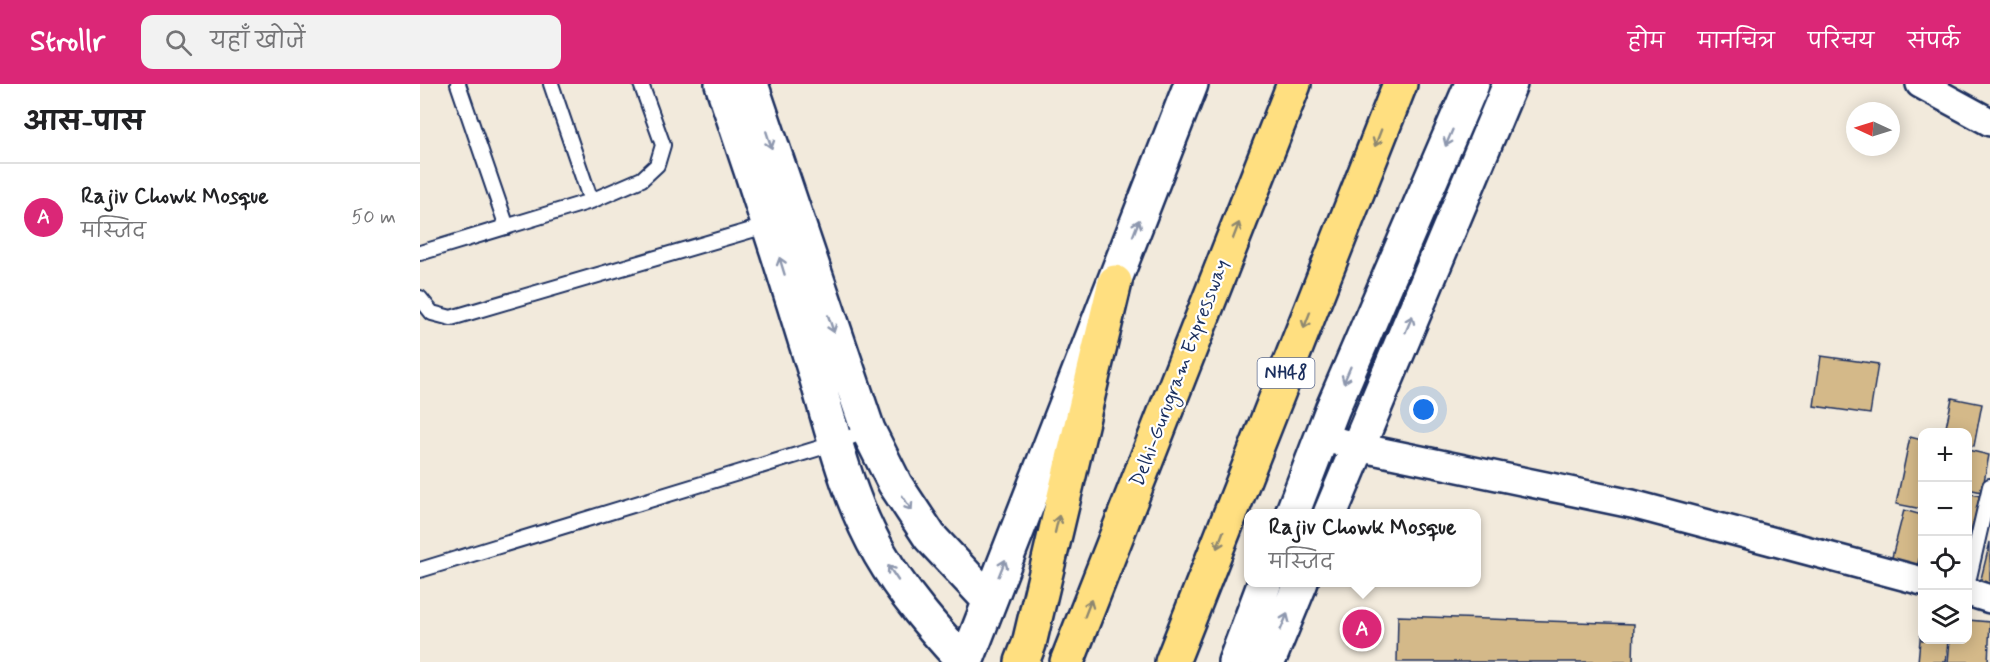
<!DOCTYPE html>
<html lang="hi">
<head>
<meta charset="utf-8">
<style>
	:root { --surface:#fff; --page:#f2f2f2; --text:#202124; --muted:#757577; --line:#e0e0e0; --accent:#db2777 }
	body { margin:0; font-family:Mynerve,"Playpen Sans Deva",sans-serif; background:var(--page); color:var(--text) }
	.controls { position:absolute; right:18px; bottom:18px; display:grid; overflow:hidden; border-radius:12px; box-shadow:0 3px 15px #0003 }
	.controls button { width:54px; height:54px; display:grid; place-items:center; padding:0; border:0; border-bottom:2px solid var(--line); background:var(--surface); color:var(--text); font:30px sans-serif }
	.compass { position:absolute; left:1426px; top:18px; width:54px; height:54px; border-radius:50%; background:var(--surface); box-shadow:0 3px 15px #0003; rotate:274deg }
	.you { position:absolute; left:1004px; top:326px; width:21px; height:21px; margin:-15px; border:4px solid #fff; border-radius:50%; background:#1a73e8; box-shadow:0 0 0 9px #1a73e833 }
	.badge { display:grid; place-items:center; width:39px; height:39px; border-radius:50%; background:var(--accent); color:#fff; font-size:20px; font-weight:700 }
	.pin { position:absolute; translate:-50% -50%; border:3px solid #fff; box-shadow:0 2px 6px #0006 }
	.popup { position:absolute; left:824px; top:425px; width:237px; height:78px; box-sizing:border-box; display:grid; place-content:center; border-radius:12px; background:var(--surface); filter:drop-shadow(0 2px 4px #0005); font-size:20px; white-space:nowrap; color:var(--muted) }
	.popup b { font-size:22px; color:var(--text) }
	.popup::after { content:''; position:absolute; left:50%; top:100%; margin-left:-12px; border:12px solid transparent; border-top-color:var(--surface) }
	.list { margin:0; padding:0; list-style:none }
	h2 { display:flex; justify-content:space-between; align-items:center; height:78px; margin:0; padding:0 24px; font-size:26px }
	h2 small { font-size:20px; font-weight:400; color:var(--muted) }
	.list li { display:grid; grid-template-columns:39px 1fr auto; gap:18px; align-items:center; box-sizing:border-box; height:108px; padding:0 24px; border-top:2px solid var(--line) }
	.list b { display:block; font-size:22px; white-space:nowrap }
	.list p { margin:0; font-size:20px; white-space:nowrap; color:var(--muted) }
	.list em { font-size:20px; font-style:normal; color:var(--muted) }
	.icon { flex:none; width:33px; height:33px; fill:none; stroke:currentColor; stroke-width:2; stroke-linecap:round; stroke-linejoin:round }
	.map { position:relative; flex:none; width:1570px; height:578px; overflow:hidden }
	header { display:flex; align-items:center; gap:36px; box-sizing:border-box; height:84px; padding:0 30px; background:var(--accent); color:#fff }
	header strong { font-size:28px }
	nav { display:flex; gap:33px; margin-inline-start:auto; font-size:21px }
	.search { width:420px; height:54px; background:var(--page); display:flex; align-items:center; gap:15px; box-sizing:border-box; padding:0 21px; border-radius:12px; color:var(--muted); font-size:22px }
	main { display:flex }
	aside { flex:1; background:var(--surface) }
	.map>svg:first-child { display:block }
	.building { fill:#d4b989; stroke:#1b2f5e; stroke-width:1.5 }
	.lines { fill:none; stroke-linecap:round; stroke-linejoin:round }
	.lane-casing { stroke:#1b2f5e; stroke-width:18 }
	.street-casing { stroke:#1b2f5e; stroke-width:32 }
	.secondary-casing { stroke:#1b2f5e; stroke-width:38 }
	.highway-casing { stroke:#1b2f5e; stroke-width:38 }
	.lane { stroke:#fff; stroke-width:14 }
	.street { stroke:#fff; stroke-width:27 }
	.secondary { stroke:#fff; stroke-width:33 }
	.highway { stroke:#ffdf80; stroke-width:33 }
	.oneway { stroke:#8d876f }
	.oneway2 { stroke:#8d97ae }
	.labels { text-anchor:middle; dominant-baseline:central; stroke-width:4.5; stroke-linejoin:round; paint-order:stroke }
	.shield { fill:#fff; stroke:#5f6d8e; stroke-width:1.5 }
	.shield-label { font-size:18px; font-weight:bold; fill:#1b2f5e }
	.street-label { font-size:20px; fill:#1b2f5e; stroke:#fff }
</style>
</head>
<body>
<header>
<strong>Strollr</strong>
<div class="search"><svg class="icon" aria-label="search" viewBox="0 0 24 24"><circle cx="10" cy="10" r="6"/><path d="M15 15l6 6"/></svg>यहाँ खोजें</div>
<nav><a>होम</a><a>मानचित्र</a><a>परिचय</a><a>संपर्क</a></nav>
</header>
<main>
<aside>
<h2>आस-पास<small></small></h2>
<ul class="list">
<li><span class="badge">A</span><div><b>Rajiv Chowk Mosque</b><p>मस्जिद</p></div><em>50 m</em></li>
</ul>
</aside>
<div class="map">
<svg width="1570" height="578" viewBox="0 0 1570 578">
	<rect width="100%" height="100%" fill="#f2eadc"/>
	<filter id="ink" filterUnits="userSpaceOnUse"><feTurbulence type="fractalNoise" baseFrequency=".0167" numOctaves="2"/><feDisplacementMap in="SourceGraphic" scale="12" xChannelSelector="R" yChannelSelector="G"/><feConvolveMatrix kernelMatrix="1 2 1 2 8 2 1 2 1" color-interpolation-filters="sRGB"/></filter>
	<g filter="url(#ink)">
		<!-- building -->
		<path class="building" d="M 1401,272 L 1458,280 L 1450,330 L 1394,322 Z
			M 1532,314 L 1562,320 L 1554,362 L 1548,361 L 1548,348 L 1525,348 Z
			M 1490,353 L 1502,356 L 1502,425 L 1476,420 Z
			M 1548,366 L 1569,371 L 1562,408 L 1548,405 Z
			M 1548,409 L 1560,412 L 1548,463 Z
			M 1484,426 L 1502,431 L 1502,462 L 1497,484 L 1471,477 Z
			M 1570,458 L 1570,506 L 1559,503 Z
			M 978,532 L 1214,540 L 1213,578 L 977,578 Z
			M 1502,534 L 1502,556 L 1528,556 L 1526,578 L 1498,578 Z
			M 1548,536 L 1570,538 L 1568,578 L 1528,578 L 1530,556 L 1548,556 Z"/>
		<g class="lines">
			<defs>
				<path id="lane" d="M 38,0 L 87,143
					M 131,0 L 171,117
					M 0,169 L 171,117 L 222,95 L 237,81 L 243,61 L 221,0
					M 0,214 L 12,229 L 31,234 L 349,141
					M 0,486 L 416,359 L 448,346
					M 1548,498 L 1570,402"/>
				<path id="street" d="M 1500,0 L 1570,38
					M 901,353 L 938,363 L 1212,420 L 1502,497
					M 1548,508 L 1570,515"/>
				<path id="secondary" d="M 302,0 C 334,94 364,187 393,282 C 412,345 427,413 460,470 C 483,510 513,544 544,578
					M 331,0 L 448,346 L 475,400 L 510,453 L 569,516
					M 872,430 L 912,326 L 1052,0
					M 910,430 L 1090,0
					M 546,578 L 771,0
					M 815,578 L 845,498
					M 848,578 L 881,498"/>
				<path id="highway" d="M 602,578 L 609,560 L 695,198
					M 647,578 L 874,0
					M 752,578 L 980,0"/>
			</defs>
			<!-- lane casing -->
			<use href="#lane" class="lane-casing"/>
			<!-- street casing -->
			<use href="#street" class="street-casing"/>
			<!-- secondary casing -->
			<use href="#secondary" class="secondary-casing"/>
			<!-- highway casing -->
			<use href="#highway" class="highway-casing"/>
			<!-- lane -->
			<use href="#lane" class="lane"/>
			<!-- street -->
			<use href="#street" class="street"/>
			<!-- secondary -->
			<use href="#secondary" class="secondary"/>
			<!-- highway -->
			<use href="#highway" class="highway"/>
		</g>
		<!-- one-way arrows -->
		<defs><path id="oneway-shaft" d="M-6 0H5M1.5-3L5.5 0L1.5 3" fill="none" stroke-width="1.6" stroke-linecap="round" stroke-linejoin="round" transform="scale(1.5)"/></defs>
		<g class="oneway">
			<use href="#oneway-shaft" transform="translate(958 54) rotate(111)"/>
			<use href="#oneway-shaft" transform="translate(816 147) rotate(-69)"/>
			<use href="#oneway-shaft" transform="translate(887 236) rotate(111)"/>
			<use href="#oneway-shaft" transform="translate(637 440) rotate(-77)"/>
			<use href="#oneway-shaft" transform="translate(800 456) rotate(111)"/>
			<use href="#oneway-shaft" transform="translate(668 524) rotate(-69)"/>
		</g>
		<g class="oneway2">
			<use href="#oneway-shaft" transform="translate(1029 54) rotate(113)"/>
			<use href="#oneway-shaft" transform="translate(349 56) rotate(72)"/>
			<use href="#oneway-shaft" transform="translate(716 144) rotate(-69)"/>
			<use href="#oneway-shaft" transform="translate(362 182) rotate(-107)"/>
			<use href="#oneway-shaft" transform="translate(411 240) rotate(71)"/>
			<use href="#oneway-shaft" transform="translate(989 240) rotate(-67)"/>
			<use href="#oneway-shaft" transform="translate(927 291) rotate(113)"/>
			<use href="#oneway-shaft" transform="translate(487 419) rotate(57)"/>
			<use href="#oneway-shaft" transform="translate(582 484) rotate(-68)"/>
			<use href="#oneway-shaft" transform="translate(473 489) rotate(-124)"/>
			<use href="#oneway-shaft" transform="translate(864 538) rotate(-67)"/>
		</g>
	</g>
	<g class="labels">
		<!-- shield labels -->
		<rect class="shield" x="837.5" y="274" width="57" height="30" rx="4.5"/>
		<g class="shield-label">
			<text x="866" y="289">NH48</text>
		</g>
		<!-- street labels -->
		<g class="street-label">
			<text transform="translate(760 289) rotate(-69)">Delhi-Gurugram Expressway</text>
		</g>
	</g>
</svg>
<div class="controls">
<button>+</button>
<button>−</button>
<button><svg class="icon" aria-label="locate" viewBox="0 0 24 24"><circle cx="12" cy="12" r="6"/><path d="M12 2v4M12 18v4M2 12h4M18 12h4"/></svg></button>
<button><svg class="icon" aria-label="layers" viewBox="0 0 24 24"><path d="M12 4l9 5-9 5-9-5zM3 14l9 5 9-5"/></svg></button>
</div>
<svg class="compass" viewBox="-18 -18 36 36"><path d="M0-13l5 13h-10z" fill="#e53935"/><path d="M0 13l5-13h-10z" fill="#757577"/></svg>
<div class="you"></div>
<div class="pin badge" style="left:942px;top:545px">A</div>
<div class="popup"><b>Rajiv Chowk Mosque</b>मस्जिद</div>
</div>
</main>
</body>
</html>
